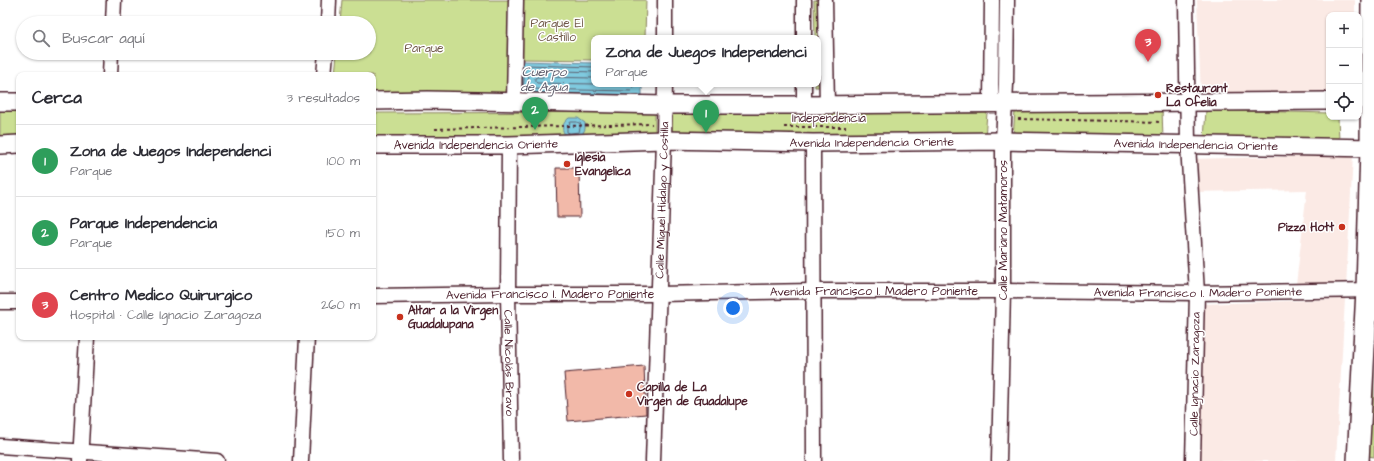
<!DOCTYPE html>
<html lang="es">
<head>
<meta charset="utf-8">
<style>
	:root { --surface:#fff; --page:#f2f2f3; --text:#2b2b33; --muted:#7c7c81; --line:#e1e1e2; --accent:#c8321e }
	body { margin:0; font-family:"Architects Daughter",sans-serif; background:var(--page); color:var(--text) }
	.controls { position:absolute; right:12px; top:12px; display:grid; overflow:hidden; border-radius:8px; box-shadow:0 1px 3px #0004 }
	.controls button { width:36px; height:36px; display:grid; place-items:center; padding:0; border:0; border-bottom:1px solid var(--line); background:var(--surface); color:var(--text); font:20px sans-serif }
	.you { position:absolute; left:733px; top:308px; width:14px; height:14px; margin:-10px; border:3px solid #fff; border-radius:50%; background:#1a73e8; box-shadow:0 0 0 6px #1a73e833 }
	.badge { display:grid; place-items:center; width:26px; height:26px; border-radius:50%; background:var(--accent); color:#fff; font-size:13px; font-weight:700 }
	.pin { position:absolute; translate:-50% -33px; filter:drop-shadow(0 1px 2px #0008) }
	.pin::after { content:''; position:absolute; top:21px; width:14px; height:12px; background:inherit; clip-path:polygon(0 0,100% 0,50% 100%) }
	.popup { position:absolute; left:591px; top:35px; width:230px; height:52px; box-sizing:border-box; display:grid; place-content:center; border-radius:8px; background:var(--surface); filter:drop-shadow(0 1px 3px #0005); font-size:13px; white-space:nowrap; color:var(--muted) }
	.popup b { font-size:15px; color:var(--text) }
	.popup::after { content:''; position:absolute; left:50%; top:100%; margin-left:-8px; border:8px solid transparent; border-top-color:var(--surface) }
	.list { margin:0; padding:0; list-style:none }
	h2 { display:flex; justify-content:space-between; align-items:center; height:52px; margin:0; padding:0 16px; font-size:17px }
	h2 small { font-size:13px; font-weight:400; color:var(--muted) }
	.list li { display:grid; grid-template-columns:26px 1fr auto; gap:12px; align-items:center; box-sizing:border-box; height:72px; padding:0 16px; border-top:1px solid var(--line) }
	.list b { display:block; font-size:15px; white-space:nowrap }
	.list p { margin:0; font-size:13px; white-space:nowrap; color:var(--muted) }
	.list em { font-size:13px; font-style:normal; color:var(--muted) }
	.icon { flex:none; width:22px; height:22px; fill:none; stroke:currentColor; stroke-width:2; stroke-linecap:round; stroke-linejoin:round }
	.map { position:relative; flex:none; width:1374px; height:461px; overflow:hidden }
	.search { position:absolute; background:var(--surface); box-shadow:0 1px 3px #0004; left:16px; top:16px; width:360px; height:44px; display:flex; align-items:center; gap:10px; box-sizing:border-box; padding:0 14px; border-radius:22px; color:var(--muted); font-size:15px }
	.panel { position:absolute; background:var(--surface); box-shadow:0 1px 3px #0004; left:16px; top:72px; width:360px; height:268px; border-radius:8px }
	.map>svg:first-child { display:block }
	.built { fill:#fbeae5 }
	.green { fill:#cbdf93; stroke:#8a7f5f }
	.water { fill:#7fcadf; stroke:#6a8697 }
	.lines { fill:none; stroke-linecap:round; stroke-linejoin:round }
	.shore { stroke:#5f6373; stroke-width:1 }
	.building { fill:#f2b9a9; stroke:#4a1f2b }
	.minor-casing { stroke:#4a1f2b; stroke-width:17 }
	.tertiary-casing { stroke:#4a1f2b; stroke-width:20 }
	.primary-casing { stroke:#4a1f2b; stroke-width:24 }
	.path { stroke:#4a1f2b; stroke-width:2; stroke-dasharray:3 3; stroke-linecap:butt }
	.minor { stroke:#fff; stroke-width:14 }
	.tertiary { stroke:#fff; stroke-width:17 }
	.primary { stroke:#fff; stroke-width:21 }
	.poi-dot { fill:#c8321e; stroke:#fff; stroke-width:1.5 }
	.labels { text-anchor:middle; dominant-baseline:central; stroke-width:3; stroke-linejoin:round; paint-order:stroke }
	.park-label { font-size:12px; fill:#71594a; stroke:#fff }
	.poi-label { font-size:12px; font-weight:bold; fill:#4a1f2b; stroke:#fff; text-anchor:start }
	.street-label { font-size:12px; fill:#4a1f2b; stroke:#fff }
	.water-label { font-size:13px; font-style:italic; fill:#5d5b6a; stroke:#fff }
</style>
</head>
<body>
<div class="map">
<svg width="1374" height="461" viewBox="0 0 1374 461">
	<rect width="100%" height="100%" fill="#fff"/>
	<filter id="ink" filterUnits="userSpaceOnUse"><feTurbulence type="fractalNoise" baseFrequency=".025" numOctaves="2"/><feDisplacementMap in="SourceGraphic" scale="8" xChannelSelector="R" yChannelSelector="G"/><feConvolveMatrix kernelMatrix="1 2 1 2 8 2 1 2 1" color-interpolation-filters="sRGB"/></filter>
	<g filter="url(#ink)">
		<!-- built -->
		<path class="built" d="M 1197,0 L 1355,0 L 1355,15 L 1329,15 L 1329,94 L 1201,96 Z
			M 1353,155 L 1346,287 L 1296,285 L 1307,190 L 1190,192 L 1190,159 Z
			M 1345,299 L 1336,461 L 1199,461 L 1202,304 Z"/>
		<!-- green -->
		<path class="green" d="M 342,0 L 512,0 L 508,94 L 373,95 L 373,75 L 335,75 L 337,53 L 369,53 L 369,23 L 340,23 Z
			M 522,0 L 646,0 L 645,38 L 594,38 L 594,60 L 522,59 Z
			M 814,0 L 823,0 L 821,87 L 815,87 L 815,84 L 818,84 L 818,38 L 815,38 Z
			M 1162,108 L 1163,140 L 1013,138 L 1015,111 Z
			M 1206,110 L 1329,113 L 1329,117 L 1338,117 L 1339,140 L 1204,139 Z
			M 0,111 L 19,111 L 19,139 L 0,138 Z
			M 655,112 L 655,138 L 373,142 L 373,113 Z
			M 670,112 L 987,113 L 985,138 L 671,137 Z
			M 1374,351 L 1374,457 L 1368,456 Z"/>
		<!-- water -->
		<path class="water" d="M 521,61 L 594,63 L 594,84 L 642,84 L 642,100 L 518,98 Z
			M 569,118 L 578,118 L 585,123 L 585,129 L 582,135 L 567,136 C 560,131 562,123 569,118 Z"/>
		<g class="lines">
			<!-- shore -->
			<path class="shore" d="M 594,72 L 531,70 L 529,72 L 528,87 L 530,89 L 631,91 L 633,89 L 633,84
				M 594,78 L 537,77 L 535,78 L 535,81 L 537,83 L 594,84
				M 523,92 L 525,67 L 526,65 L 594,67
				M 571,122 L 577,122 L 581,124 L 579,132 L 570,133 L 567,132 L 567,128 Z"/>
		</g>
		<!-- building -->
		<path class="building" d="M 556,168 L 579,168 L 580,217 L 557,217 Z
			M 644,366 L 646,414 L 568,421 L 564,373 Z"/>
		<g class="lines">
			<defs>
				<g id="minor">
					<path d="M 665,0 L 665,38"/>
					<path d="M 804,0 L 804,38"/>
					<path d="M 825,0 L 827,105"/>
					<path d="M 1186,0 L 1188,145 L 1197,293 L 1193,461"/>
					<path d="M 113,23 L 114,0"/>
					<path d="M 328,23 L 329,0"/>
					<path d="M 110,75 L 111,53"/>
					<path d="M 324,75 L 326,53"/>
					<path d="M 804,84 L 804,105"/>
					<path d="M 514,101 L 516,0"/>
					<path d="M 991,102 L 992,0"/>
					<path d="M 813,143 L 814,461"/>
					<path id="s1" d="M 509,145 L 508,294 L 511,461"/>
					<path id="s2" d="M 373,296 L 508,294 L 659,294 L 813,291 L 1003,291 L 1197,293 L 1374,290"/>
					<path d="M 0,302 L 19,302"/>
					<path d="M 0,446 L 217,461"/>
					<path d="M 80,461 L 87,337"/>
					<path d="M 301,461 L 307,337"/>
					<path id="s3" d="M 653,461 L 664,140 L 665,84"/>
					<path id="s4" d="M 999,461 L 1003,291 L 1003,141 L 1006,84 L 1007,0"/>
				</g>
				<g id="tertiary">
					<path d="M 373,101 L 428,100 L 665,105 L 804,105 L 1329,101"/>
					<path d="M 0,102 L 19,102"/>
					<path d="M 0,145 L 19,144"/>
					<path id="s5" d="M 373,145 L 509,145 L 664,140 L 813,143 L 1003,141 L 1374,148"/>
				</g>
				<path id="primary" d="M 1358,461 L 1367,290 L 1371,148 L 1372,0"/>
			</defs>
			<!-- minor casing -->
			<use href="#minor" class="minor-casing"/>
			<!-- tertiary casing -->
			<use href="#tertiary" class="tertiary-casing"/>
			<!-- primary casing -->
			<use href="#primary" class="primary-casing"/>
			<!-- path -->
			<path class="path" d="M 1018,119 L 1162,122
				M 784,127 L 846,127
				M 435,129 L 652,124"/>
			<!-- minor -->
			<use href="#minor" class="minor"/>
			<!-- tertiary -->
			<use href="#tertiary" class="tertiary"/>
			<!-- primary -->
			<use href="#primary" class="primary"/>
		</g>
	</g>
	<!-- markers -->
	<g class="poi-dot">
		<circle cx="1158" cy="95" r="4"/>
		<circle cx="567" cy="164" r="4"/>
		<circle cx="1342" cy="227" r="4"/>
		<circle cx="400" cy="317" r="4"/>
		<circle cx="629" cy="394" r="4"/>
	</g>
	<g class="labels">
		<!-- park labels -->
		<g class="park-label">
			<text x="557" y="23">Parque El<tspan x="557" dy="14">Castillo</tspan></text>
			<text x="424" y="48">Parque</text>
		</g>
		<!-- poi labels -->
		<g class="poi-label">
			<text x="1166" y="88">Restaurant<tspan x="1166" dy="14">La Ofelia</tspan></text>
			<text x="575" y="157">Iglesia<tspan x="575" dy="14">Evangelica</tspan></text>
			<text x="1334" y="227" text-anchor="end">Pizza Hott</text>
			<text x="408" y="310">Altar a la Virgen<tspan x="408" dy="14">Guadalupana</tspan></text>
			<text x="637" y="387">Capilla de La<tspan x="637" dy="14">Virgen de Guadalupe</tspan></text>
		</g>
		<!-- street labels -->
		<g class="street-label">
			<text x="829" y="118">Independencia</text>
			<text stroke="none"><textPath href="#s5" startOffset="499">Avenida Independencia Oriente</textPath></text>
			<text stroke="none"><textPath href="#s5" startOffset="103">Avenida Independencia Oriente</textPath></text>
			<text stroke="none"><textPath href="#s5" startOffset="823">Avenida Independencia Oriente</textPath></text>
			<text stroke="none"><textPath href="#s3" startOffset="261">Calle Miguel Hidalgo y Costilla</textPath></text>
			<text stroke="none"><textPath href="#s4" startOffset="231">Calle Mariano Matamoros</textPath></text>
			<text stroke="none"><textPath href="#s2" startOffset="501">Avenida Francisco I. Madero Poniente</textPath></text>
			<text stroke="none"><textPath href="#s2" startOffset="825">Avenida Francisco I. Madero Poniente</textPath></text>
			<text stroke="none"><textPath href="#s2" startOffset="177">Avenida Francisco I. Madero Poniente</textPath></text>
			<text stroke="none"><textPath href="#s1" startOffset="218">Calle Nicolás Bravo</textPath></text>
			<text transform="translate(1195 374) rotate(-89)">Calle Ignacio Zaragoza</text>
		</g>
		<!-- water labels -->
		<g class="water-label">
			<text x="544" y="72">Cuerpo<tspan x="544" dy="15">de Agua</tspan></text>
		</g>
	</g>
</svg>
<div class="controls">
<button>+</button>
<button>−</button>
<button><svg class="icon" aria-label="locate" viewBox="0 0 24 24"><circle cx="12" cy="12" r="6"/><path d="M12 2v4M12 18v4M2 12h4M18 12h4"/></svg></button>
</div>
<div class="you"></div>
<div class="pin badge" style="left:706px;top:133px;background:#2e9e5b">1</div>
<div class="popup"><b>Zona de Juegos Independenci</b>Parque</div>
<div class="pin badge" style="left:535px;top:130px;background:#2e9e5b">2</div>
<div class="pin badge" style="left:1148px;top:62px;background:#e0444e">3</div>
<div class="search"><svg class="icon" aria-label="search" viewBox="0 0 24 24"><circle cx="10" cy="10" r="6"/><path d="M15 15l6 6"/></svg>Buscar aquí</div>
<section class="panel">
<h2>Cerca<small>3 resultados</small></h2>
<ul class="list">
<li><span class="badge" style="background:#2e9e5b">1</span><div><b>Zona de Juegos Independenci</b><p>Parque</p></div><em>100 m</em></li>
<li><span class="badge" style="background:#2e9e5b">2</span><div><b>Parque Independencia</b><p>Parque</p></div><em>150 m</em></li>
<li><span class="badge" style="background:#e0444e">3</span><div><b>Centro Medico Quirurgico</b><p>Hospital · Calle Ignacio Zaragoza</p></div><em>260 m</em></li>
</ul>
</section>
</div>
</body>
</html>
